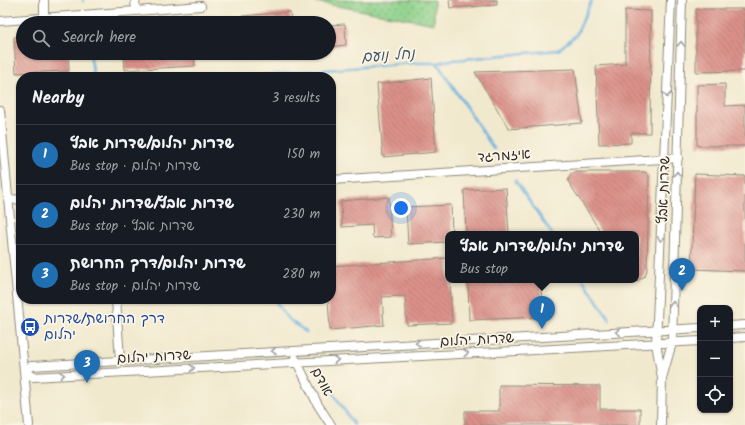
<!DOCTYPE html>
<html lang="en">
<head>
<meta charset="utf-8">
<style>
	:root { --surface:#171b24; --page:#242831; --text:#f1f3f6; --muted:#9ea1a6; --line:#363941; --accent:#1f6fb2 }
	body { margin:0; font-family:Kalam,"Playpen Sans Hebrew",sans-serif; background:var(--page); color:var(--text) }
	.controls { position:absolute; right:12px; bottom:12px; display:grid; overflow:hidden; border-radius:8px; box-shadow:0 1px 3px #0004 }
	.controls button { width:36px; height:36px; display:grid; place-items:center; padding:0; border:0; border-bottom:1px solid var(--line); background:var(--surface); color:var(--text); font:20px sans-serif }
	.you { position:absolute; left:401px; top:208px; width:14px; height:14px; margin:-10px; border:3px solid #fff; border-radius:50%; background:#1a73e8; box-shadow:0 0 0 6px #1a73e833 }
	.badge { display:grid; place-items:center; width:26px; height:26px; border-radius:50%; background:var(--accent); color:#fff; font-size:13px; font-weight:700 }
	.pin { position:absolute; translate:-50% -33px; filter:drop-shadow(0 1px 2px #0008) }
	.pin::after { content:''; position:absolute; top:21px; width:14px; height:12px; background:inherit; clip-path:polygon(0 0,100% 0,50% 100%) }
	.popup { position:absolute; left:445px; top:231px; width:194px; height:52px; box-sizing:border-box; display:grid; place-content:center; border-radius:8px; background:var(--surface); filter:drop-shadow(0 1px 3px #0005); font-size:13px; white-space:nowrap; color:var(--muted) }
	.popup b { font-size:15px; color:var(--text) }
	.popup::after { content:''; position:absolute; left:50%; top:100%; margin-left:-8px; border:8px solid transparent; border-top-color:var(--surface) }
	.list { margin:0; padding:0; list-style:none }
	h2 { display:flex; justify-content:space-between; align-items:center; height:52px; margin:0; padding:0 16px; font-size:17px }
	h2 small { font-size:13px; font-weight:400; color:var(--muted) }
	.list li { display:grid; grid-template-columns:26px 1fr auto; gap:12px; align-items:center; box-sizing:border-box; height:60px; padding:0 16px; border-top:1px solid var(--line) }
	.list b { display:block; font-size:15px; white-space:nowrap }
	.list p { margin:0; font-size:13px; white-space:nowrap; color:var(--muted) }
	.list em { font-size:13px; font-style:normal; color:var(--muted) }
	.icon { flex:none; width:22px; height:22px; fill:none; stroke:currentColor; stroke-width:2; stroke-linecap:round; stroke-linejoin:round }
	.map { position:relative; flex:none; width:745px; height:425px; overflow:hidden }
	.search { position:absolute; background:var(--surface); box-shadow:0 1px 3px #0004; left:16px; top:16px; width:320px; height:44px; display:flex; align-items:center; gap:10px; box-sizing:border-box; padding:0 14px; border-radius:22px; color:var(--muted); font-size:15px }
	.panel { position:absolute; background:var(--surface); box-shadow:0 1px 3px #0004; left:16px; top:72px; width:320px; height:232px; border-radius:16px }
	.map>svg:first-child { display:block }
	.park { fill:url(#park-dots); stroke:#5c7e5a }
	.lines { fill:none; stroke-linecap:round; stroke-linejoin:round }
	.stream { stroke:#67b1e0; stroke-width:2.5 }
	.building { fill:url(#building-back-hatch) }
	.minor-casing { stroke:#8e8a7c; stroke-width:10 }
	.minor { stroke:#fff; stroke-width:8 }
	.oneway { stroke:#a0a0a0 }
	.labels { text-anchor:middle; dominant-baseline:central; stroke-width:3.5; stroke-linejoin:round; paint-order:stroke }
	.street-label { font-size:14px; fill:#2b2b2b; stroke:#fcf5e5 }
	.transit-label { font-size:14px; fill:#164399; stroke:#fcf5e5; text-anchor:start }
	.water-label { font-size:15px; font-style:italic; fill:#405a6a; stroke:#fcf5e5 }
</style>
</head>
<body>
<div class="map">
<svg width="745" height="425" viewBox="0 0 745 425">
	<defs>
		<pattern id="park-dots" width="8" height="8" patternUnits="userSpaceOnUse"><rect width="8" height="8" fill="#8cd08a"/><path d="M2 2h.1M6 6h.1" fill="none" stroke="#73a971" stroke-width="1.8" stroke-linecap="round"/></pattern>
		<pattern id="building-back-hatch" width="6" height="6" patternUnits="userSpaceOnUse"><rect width="6" height="6" fill="#db918a"/><path d="M-1 5l2 2M0 0l6 6M5-1l2 2" fill="none" stroke="#b27771"/></pattern>
	</defs>
	<rect width="100%" height="100%" fill="#fcf5e5"/>
	<filter id="ink" filterUnits="userSpaceOnUse"><feTurbulence type="fractalNoise" baseFrequency=".025" numOctaves="2"/><feDisplacementMap in="SourceGraphic" scale="8" xChannelSelector="R" yChannelSelector="G"/><feConvolveMatrix kernelMatrix="1 2 1 2 8 2 1 2 1" color-interpolation-filters="sRGB"/></filter>
	<filter id="wash" filterUnits="userSpaceOnUse"><feTurbulence type="fractalNoise" baseFrequency=".012" numOctaves="4" result="noise"/><feDisplacementMap in="SourceGraphic" scale="16" xChannelSelector="R" yChannelSelector="G"/><feGaussianBlur stdDeviation="0.9" result="paint"/><feColorMatrix in="noise" values="0 0 0 0 0 0 0 0 0 0 0 0 0 0 0 0 0 1.4 0 .05"/><feComposite in="paint" operator="in"/></filter>
	<g filter="url(#wash)">
		<rect width="100%" height="100%" fill="#f1e9ce"/>
		<!-- park -->
		<path class="park" d="M 305,0 L 434,0 L 434,24 Z"/>
		<g class="lines">
			<!-- stream -->
			<path class="stream" d="M 83,0 L 83,1
				M 90,53 L 94,77
				M 438,63 L 444,61 L 558,50 L 576,35 L 592,0
				M 237,77 L 413,63 L 437,63 L 494,149
				M 515,180 L 552,234
				M 583,280 L 610,320
				M 274,299 L 287,318 L 306,332
				M 323,377 L 354,425"/>
		</g>
		<g id="blocks">
			<!-- building -->
			<path class="building" d="M 449,0 L 497,0 L 497,5 L 450,8 Z
				M 696,9 L 745,9 L 745,71 L 696,72 Z
				M 625,10 L 651,11 L 650,133 L 631,133 L 631,143 L 599,144 L 596,66 L 625,64 Z
				M 290,12 L 291,23 L 243,23 L 242,16 Z
				M 345,24 L 346,45 L 329,47 L 329,25 Z
				M 23,36 L 23,53 L 68,53 L 69,71 L 16,73 L 14,37 Z
				M 124,53 L 194,53 L 195,66 L 125,70 Z
				M 575,69 L 582,123 L 509,129 L 475,72 Z
				M 431,78 L 436,152 L 383,157 L 377,84 Z
				M 725,84 L 725,106 L 745,105 L 745,146 L 697,146 L 697,85 Z
				M 578,172 L 645,172 L 649,176 L 647,270 L 645,276 L 636,282 L 636,234 L 602,234 L 568,181 L 571,174 Z
				M 695,174 L 745,176 L 745,271 L 691,269 Z
				M 506,188 L 509,234 L 466,234 L 464,190 Z
				M 389,197 L 391,237 L 373,238 L 372,225 L 342,227 L 341,201 Z
				M 451,205 L 452,234 L 448,234 L 448,242 L 408,244 L 406,207 Z
				M 448,258 L 448,280 L 450,280 L 452,323 L 407,325 L 405,296 L 382,297 L 384,325 L 330,330 L 328,299 L 331,299 L 331,266 Z
				M 468,280 L 541,280 L 542,317 L 469,320 Z
				M 499,385 L 600,386 L 600,409 L 640,409 L 640,425 L 465,425 L 465,411 L 499,411 Z"/>
		</g>
	</g>
	<g filter="url(#ink)">
		<use href="#blocks" fill-opacity="0" stroke="#8e8a7c" stroke-width="1"/>
		<g class="lines">
			<defs>
				<path id="minor" d="M 136,11 L 201,6
					M 44,18 L 44,0
					M 0,21 L 136,11 L 135,0
					M 0,110 L 29,425
					M 331,180 L 678,158
					M 9,200 L 21,199
					M 116,299 L 120,361
					M 730,326 L 745,325
					M 730,338 L 745,337
					M 295,358 L 318,405 L 331,425
					M 25,372 L 31,366 L 700,328
					M 25,372 L 33,377 L 700,341
					M 662,378 L 672,343 L 682,0
					M 661,425 L 662,378 L 656,343 L 671,0"/>
			</defs>
			<!-- minor casing -->
			<use href="#minor" class="minor-casing"/>
			<!-- minor -->
			<use href="#minor" class="minor"/>
		</g>
		<!-- one-way arrows -->
		<defs><path id="oneway-chevron" d="M-2-3.5L2.5 0L-2 3.5" fill="none" stroke-width="1.6" stroke-linecap="round" stroke-linejoin="round"/></defs>
		<g class="oneway">
			<use href="#oneway-chevron" transform="translate(681 44) rotate(-88)"/>
			<use href="#oneway-chevron" transform="translate(667 95) rotate(92)"/>
			<use href="#oneway-chevron" transform="translate(677 174) rotate(-88)"/>
			<use href="#oneway-chevron" transform="translate(661 239) rotate(92)"/>
			<use href="#oneway-chevron" transform="translate(673 304) rotate(-88)"/>
			<use href="#oneway-chevron" transform="translate(618 332) rotate(177)"/>
			<use href="#oneway-chevron" transform="translate(418 343) rotate(177)"/>
			<use href="#oneway-chevron" transform="translate(274 351) rotate(177)"/>
			<use href="#oneway-chevron" transform="translate(466 353) rotate(-3)"/>
			<use href="#oneway-chevron" transform="translate(336 360) rotate(-3)"/>
			<use href="#oneway-chevron" transform="translate(192 368) rotate(-3)"/>
			<use href="#oneway-chevron" transform="translate(62 375) rotate(-3)"/>
		</g>
	</g>
	<!-- icons -->
	<defs>
		<symbol id="bus-disc" viewBox="-11 -11 22 22"><circle r="9.5" fill="#1a4fb4" stroke="#fcf5e5"/><path d="M-5-6H5V4H4V6H2V4H-2V6H-4V4H-5ZM-3.5-4V0h7V-4ZM-3.5 1.2v1.5H-2V1.2ZM2 1.2v1.5H3.5V1.2Z" fill="#fff"/></symbol>
	</defs>
	<g fill-rule="evenodd">
		<use href="#bus-disc" x="19" y="316" width="22" height="22"/>
	</g>
	<g class="labels">
		<!-- street labels -->
		<g class="street-label">
			<text transform="translate(504 156) rotate(-4)">איזמרגד</text>
			<text transform="translate(664 190) rotate(-88)">שדרות אבץ</text>
			<text transform="translate(477 340) rotate(-3)">שדרות יהלום</text>
			<text transform="translate(154 357) rotate(-3)">שדרות יהלום</text>
			<text transform="translate(322 382) rotate(62)">אודם</text>
		</g>
		<!-- transit labels -->
		<g class="transit-label">
			<text x="44" y="319">דרך החרושת/שדרות<tspan x="44" dy="16">יהלום</tspan></text>
		</g>
		<!-- water labels -->
		<g class="water-label">
			<text transform="translate(388 56) rotate(-4)">נחל נועם</text>
		</g>
	</g>
</svg>
<div class="controls">
<button>+</button>
<button>−</button>
<button><svg class="icon" aria-label="locate" viewBox="0 0 24 24"><circle cx="12" cy="12" r="6"/><path d="M12 2v4M12 18v4M2 12h4M18 12h4"/></svg></button>
</div>
<div class="you"></div>
<div class="pin badge" style="left:542px;top:329px">1</div>
<div class="popup"><b>שדרות יהלום/שדרות אבץ</b>Bus stop</div>
<div class="pin badge" style="left:682px;top:291px">2</div>
<div class="pin badge" style="left:87px;top:383px">3</div>
<div class="search"><svg class="icon" aria-label="search" viewBox="0 0 24 24"><circle cx="10" cy="10" r="6"/><path d="M15 15l6 6"/></svg>Search here</div>
<section class="panel">
<h2>Nearby<small>3 results</small></h2>
<ul class="list">
<li><span class="badge">1</span><div><b>שדרות יהלום/שדרות אבץ</b><p>Bus stop · שדרות יהלום</p></div><em>150 m</em></li>
<li><span class="badge">2</span><div><b>שדרות אבץ/שדרות יהלום</b><p>Bus stop · שדרות אבץ</p></div><em>230 m</em></li>
<li><span class="badge">3</span><div><b>שדרות יהלום/דרך החרושת</b><p>Bus stop · שדרות יהלום</p></div><em>280 m</em></li>
</ul>
</section>
</div>
</body>
</html>
